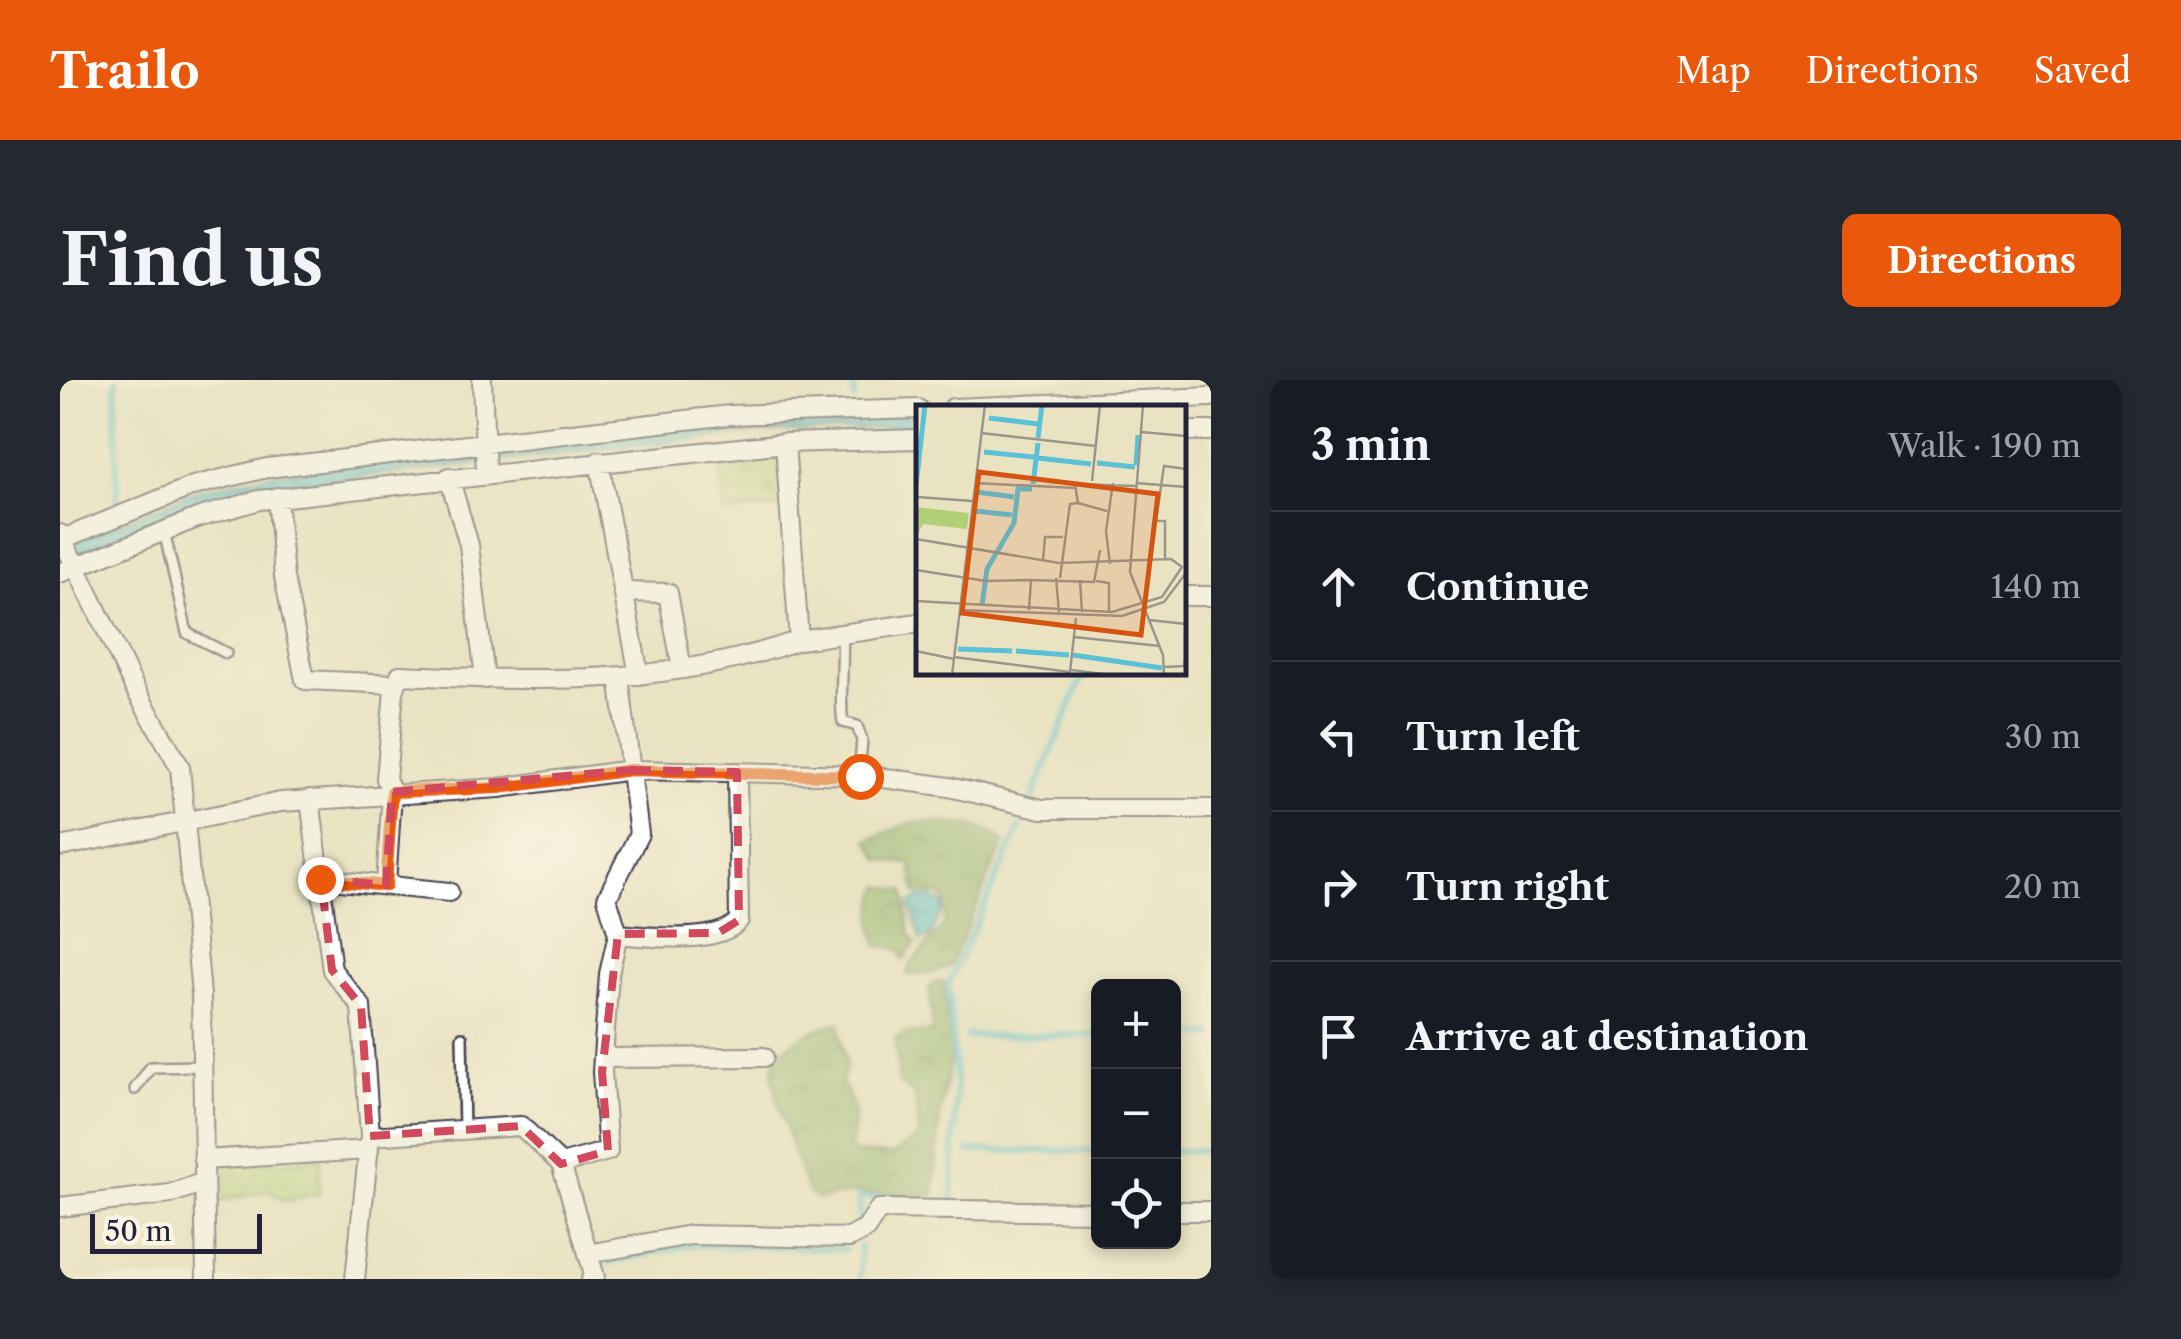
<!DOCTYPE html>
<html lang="en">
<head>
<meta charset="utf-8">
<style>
	:root { --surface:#171b24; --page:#242831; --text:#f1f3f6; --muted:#9ea1a6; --line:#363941; --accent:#ea580c }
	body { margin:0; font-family:"Libre Caslon Text",serif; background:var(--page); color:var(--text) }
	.controls { position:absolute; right:30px; bottom:30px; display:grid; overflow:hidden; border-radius:15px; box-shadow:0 5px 15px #0003 }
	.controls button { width:90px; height:90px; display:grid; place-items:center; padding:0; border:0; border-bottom:2px solid var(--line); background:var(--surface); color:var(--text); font:50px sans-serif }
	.scale { position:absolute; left:30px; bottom:25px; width:172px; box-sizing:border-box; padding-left:10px; border:5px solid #22223b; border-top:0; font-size:28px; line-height:35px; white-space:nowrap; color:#22223b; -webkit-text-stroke:8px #fcf5e5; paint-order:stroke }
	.stop { position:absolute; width:30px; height:30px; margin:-22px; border:8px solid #ea580c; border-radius:50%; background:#fff }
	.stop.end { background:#ea580c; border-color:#fff; box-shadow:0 2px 10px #0008 }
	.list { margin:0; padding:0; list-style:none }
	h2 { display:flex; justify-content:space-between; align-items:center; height:130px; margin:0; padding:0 40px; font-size:42px }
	h2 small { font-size:32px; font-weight:400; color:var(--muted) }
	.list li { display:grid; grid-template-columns:65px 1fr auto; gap:30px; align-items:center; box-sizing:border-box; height:150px; padding:0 40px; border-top:2px solid var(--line) }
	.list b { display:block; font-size:38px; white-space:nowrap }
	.list em { font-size:32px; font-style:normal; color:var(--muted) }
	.icon { flex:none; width:55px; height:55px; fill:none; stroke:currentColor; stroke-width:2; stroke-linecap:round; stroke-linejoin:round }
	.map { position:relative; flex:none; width:1151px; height:899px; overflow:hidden; border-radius:15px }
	header { display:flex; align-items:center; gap:60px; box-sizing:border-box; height:140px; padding:0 50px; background:var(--accent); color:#fff }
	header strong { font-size:48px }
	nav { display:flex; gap:55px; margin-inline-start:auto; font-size:35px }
	.intro { display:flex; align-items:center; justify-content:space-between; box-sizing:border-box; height:240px; padding:0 60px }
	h1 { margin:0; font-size:70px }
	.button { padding:25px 45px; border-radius:15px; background:var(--accent); color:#fff; font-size:35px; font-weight:700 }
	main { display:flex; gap:60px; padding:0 60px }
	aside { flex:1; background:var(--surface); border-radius:15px; box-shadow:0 5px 15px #0003 }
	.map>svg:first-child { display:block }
	.grass { fill:url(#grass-dots); stroke:#6a7859; stroke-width:2.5 }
	.forest { fill:url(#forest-crowns); stroke:#576a52; stroke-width:2.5 }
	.cemetery { fill:url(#cemetery-stones); stroke:#6a7859; stroke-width:2.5 }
	.water { fill:url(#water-ripples); stroke:#3e7289; stroke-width:2.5 }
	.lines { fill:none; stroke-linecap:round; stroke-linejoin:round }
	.stream { stroke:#5ac1d7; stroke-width:6 }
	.lane-casing { stroke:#403f4f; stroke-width:14 }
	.street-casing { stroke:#403f4f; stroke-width:22 }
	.lane { stroke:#fff; stroke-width:9 }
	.street { stroke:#fff; stroke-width:18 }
	.route { stroke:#ea580c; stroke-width:12 }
	.marked { fill:none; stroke:#d1495b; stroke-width:8; stroke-dasharray:20 12; stroke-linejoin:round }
	.inset-river { fill:none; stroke:#5ac1d7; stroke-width:5 }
	.inset-road { fill:none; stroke:#9a968c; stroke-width:2.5 }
	.view { fill:#d45411; fill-opacity:0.15; stroke:#d45411; stroke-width:5 }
	.inset-edge { fill:none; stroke:#22223b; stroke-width:5 }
</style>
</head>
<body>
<header>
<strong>Trailo</strong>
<nav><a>Map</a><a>Directions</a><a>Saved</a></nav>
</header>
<div class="intro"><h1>Find us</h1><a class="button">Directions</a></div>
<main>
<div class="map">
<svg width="1151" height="899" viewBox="0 0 1151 899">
	<defs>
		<pattern id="grass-dots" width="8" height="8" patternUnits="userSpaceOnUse" patternTransform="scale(2.5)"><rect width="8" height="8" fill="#b1cf77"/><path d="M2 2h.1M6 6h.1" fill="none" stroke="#98b168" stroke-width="1.8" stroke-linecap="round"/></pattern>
		<pattern id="forest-crowns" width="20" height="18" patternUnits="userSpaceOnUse" patternTransform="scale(2.5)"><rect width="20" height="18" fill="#8cb268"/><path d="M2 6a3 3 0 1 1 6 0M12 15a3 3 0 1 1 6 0" fill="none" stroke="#729057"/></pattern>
		<pattern id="cemetery-stones" width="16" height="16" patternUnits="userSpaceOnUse" patternTransform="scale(2.5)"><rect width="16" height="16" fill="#b1cf77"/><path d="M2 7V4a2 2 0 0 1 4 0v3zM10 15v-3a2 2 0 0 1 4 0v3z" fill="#98b168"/></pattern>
		<pattern id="water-ripples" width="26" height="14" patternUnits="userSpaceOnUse" patternTransform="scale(2.5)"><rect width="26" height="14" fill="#5ac1d7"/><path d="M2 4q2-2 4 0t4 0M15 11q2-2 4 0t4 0" fill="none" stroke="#4a9cb0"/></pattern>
	</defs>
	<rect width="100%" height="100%" fill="#fcf5e5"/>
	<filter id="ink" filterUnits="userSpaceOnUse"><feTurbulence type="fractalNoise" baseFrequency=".01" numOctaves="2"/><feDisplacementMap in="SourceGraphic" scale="20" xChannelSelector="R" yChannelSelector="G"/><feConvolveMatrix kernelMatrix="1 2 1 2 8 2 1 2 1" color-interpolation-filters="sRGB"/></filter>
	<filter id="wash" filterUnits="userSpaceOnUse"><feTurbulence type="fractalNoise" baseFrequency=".0048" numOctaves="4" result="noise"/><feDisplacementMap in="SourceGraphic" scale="40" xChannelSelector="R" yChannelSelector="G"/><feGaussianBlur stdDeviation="2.25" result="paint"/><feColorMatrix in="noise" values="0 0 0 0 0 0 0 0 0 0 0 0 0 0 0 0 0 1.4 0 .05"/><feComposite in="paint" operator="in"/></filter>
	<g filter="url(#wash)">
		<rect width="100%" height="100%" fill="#eae3c2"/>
		<!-- grass -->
		<path class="grass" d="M 261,778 L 259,814 L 225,821 L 210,811 L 156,822 L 155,786 Z"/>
		<!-- forest -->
		<path class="forest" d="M 852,442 C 878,443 927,440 944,463 L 890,586 L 869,594 L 847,595 L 851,584 L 885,544 L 884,519 L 880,514 L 856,513 L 851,484 L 820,480 L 808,460 Z
			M 821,506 L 845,511 L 850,555 L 856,563 L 844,580 L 838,569 L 818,566 C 810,547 812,524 821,506 Z
			M 877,601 L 884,603 L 891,676 L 880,735 L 874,815 L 796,813 L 757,819 L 748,813 C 739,784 712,717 713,690 C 713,665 760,646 780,643 C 778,665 793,682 781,702 C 798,726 796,741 789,768 L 794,773 L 833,775 L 860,755 L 854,714 L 839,703 L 835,659 L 843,654 L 873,651 L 869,608 Z"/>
		<!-- cemetery -->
		<path class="cemetery" d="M 722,73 L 725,127 L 664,133 L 659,80 Z"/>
		<!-- water -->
		<path class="water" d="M 858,34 L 858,46 L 689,53 L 202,108 L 76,147 L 0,182 L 0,168 L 137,110 L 216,93 L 669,40 Z
			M 873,517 L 884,526 L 870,557 L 861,560 L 850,524 L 859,518 Z"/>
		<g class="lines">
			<!-- stream -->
			<path class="stream" d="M 56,0 L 57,127
				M 794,0 L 794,19
				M 1114,655 L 1151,655
				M 907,656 L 1038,655
				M 909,771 L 1038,771
				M 1114,771 L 1151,771
				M 892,824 L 896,701 L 888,604 L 965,437 L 1024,292
				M 800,846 L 799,817 L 854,821
				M 800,866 L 800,899
				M 547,883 L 630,865 L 785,869"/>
		</g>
	</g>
	<g filter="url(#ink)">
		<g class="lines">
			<defs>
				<path id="lane" d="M 104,151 L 127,253 L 166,273
					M 782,254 C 784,277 779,326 783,342 L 797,346 L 802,360 L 799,395
					M 402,657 L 404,750
					M 75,709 L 91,687 L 142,686"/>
				<path id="street" d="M 422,0 L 426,93
					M 893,28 L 1151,17
					M 1124,51 L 1151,51
					M 539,81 L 579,295
					M 389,97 L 409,165 L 425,299
					M 217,117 L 224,197 L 245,300 L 336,304
					M 0,154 L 74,307 L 120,387 L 141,615 L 146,899
					M 0,160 L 133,106 L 207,88 L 670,35 L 858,29
					M 0,193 L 137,138 L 199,120 L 725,63 L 858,59
					M 563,212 L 608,213 L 622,289
					M 1124,216 L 1151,216
					M 739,260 L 858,243
					M 250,419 L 272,590 L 301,626 L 310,756 L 295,899
					M 0,467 L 221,422 L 439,408 L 571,390 L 802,395 L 889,407 L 982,429 L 1151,429
					M 261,499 L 389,512
					M 326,505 L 332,412 L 326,399 L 334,311 L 340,295 C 475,301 609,307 739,260 L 725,63
					M 558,554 C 588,557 660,565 679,540 L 677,392
					M 543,678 L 704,677
					M 310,756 L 461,746 L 501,784
					M 143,780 L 309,770
					M 0,827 L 110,814 L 144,802
					M 1114,831 L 1151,831
					M 528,874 L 630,855 L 789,858 L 806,849 L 819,829 L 1038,832
					M 531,899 L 535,897 L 501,784 L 548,771 L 542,692 L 549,594 L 558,554 L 547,518 L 579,454 L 559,297"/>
			</defs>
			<!-- lane casing -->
			<use href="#lane" class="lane-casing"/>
			<!-- street casing -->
			<use href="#street" class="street-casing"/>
			<!-- lane -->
			<use href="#lane" class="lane"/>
			<!-- street -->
			<use href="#street" class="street"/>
		</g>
	</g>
	<g class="lines" filter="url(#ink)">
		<!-- route -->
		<path class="route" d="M 260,499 L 326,506 L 332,412 L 439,408 L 571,390 L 800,396"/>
	</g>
	<!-- marked area -->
	<path d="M0 0H1151V899H0ZM 571,390 L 677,392 L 679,540 L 658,553 L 558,554 L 542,692 L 548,771 L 501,784 L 461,746 L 310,756 L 301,626 L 272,590 L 261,499 L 326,505 L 332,412 Z" fill="#eae3c2" fill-opacity=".55" fill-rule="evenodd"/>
	<path class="marked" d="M 571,390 L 677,392 L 679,540 L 658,553 L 558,554 L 542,692 L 548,771 L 501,784 L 461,746 L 310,756 L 301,626 L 272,590 L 261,499 L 326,505 L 332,412 Z"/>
	<!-- overview -->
	<g transform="translate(856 25)">
		<rect width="270" height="270" fill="#eae3c2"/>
		<path d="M 0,102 L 53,108 L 51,124 L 7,119 L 0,133 Z" fill="#b1cf77"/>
		<path class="inset-river" d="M 73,13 L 122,19M 122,33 L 126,0M 68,47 L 118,52M 122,53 L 175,59M 181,58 L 219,62M 220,60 L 222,30M 117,79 L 122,38M 0,80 L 9,0M 61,87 L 98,92M 59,106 L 96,110M 66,200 L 71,164 L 98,118 L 102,84 L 116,84M 42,244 L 96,246M 100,246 L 153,250M 157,250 L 246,263"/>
		<path class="inset-road" d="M 227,0 L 214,167 L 247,250 L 248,270M 225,27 L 270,31M 65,28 L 180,41M 176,76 L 184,0M 59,78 L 159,83M 220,78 L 270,82M 1,92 L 56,96M 162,98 L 191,106M 0,134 L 143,158 L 255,154 L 266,162 L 246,192 L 196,207 L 0,196M 249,154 L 249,116 L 240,116 L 248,61 L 270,64M 127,156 L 129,132 L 147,132M 194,159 L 190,126 L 197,78M 0,165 L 70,176 L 115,175M 140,173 L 143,207M 144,173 L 154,99 L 162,98 L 159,79 L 220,81M 164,175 L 166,207M 180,176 L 193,178 L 193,207M 44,205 L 206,211 L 248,197 L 270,168M 113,205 L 115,175 L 178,177 L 184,145M 233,215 L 270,219M 158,232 L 244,241M 0,246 L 38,254M 38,252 L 154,267M 249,262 L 268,261 L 270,247M 155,265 L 195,270M 154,267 L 160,213M 36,270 L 69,0"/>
		<path class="view" d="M 63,67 L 242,89 L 225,230 L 46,208 Z"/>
		<rect width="270" height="270" class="inset-edge"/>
	</g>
</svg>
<div class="controls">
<button>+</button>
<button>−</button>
<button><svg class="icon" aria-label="locate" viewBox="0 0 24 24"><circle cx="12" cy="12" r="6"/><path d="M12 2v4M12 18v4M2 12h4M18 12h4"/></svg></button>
</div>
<div class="scale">50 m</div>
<div class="stop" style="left:800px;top:396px"></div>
<div class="stop end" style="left:260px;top:499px"></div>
</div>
<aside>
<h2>3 min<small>Walk · 190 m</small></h2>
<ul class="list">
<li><svg class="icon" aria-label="ahead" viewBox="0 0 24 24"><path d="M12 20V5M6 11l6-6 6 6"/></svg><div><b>Continue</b></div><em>140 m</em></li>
<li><svg class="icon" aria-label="left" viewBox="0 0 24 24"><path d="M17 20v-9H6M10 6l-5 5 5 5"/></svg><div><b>Turn left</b></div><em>30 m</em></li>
<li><svg class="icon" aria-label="right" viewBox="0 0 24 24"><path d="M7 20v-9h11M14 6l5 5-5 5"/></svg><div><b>Turn right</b></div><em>20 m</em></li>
<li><svg class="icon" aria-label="arrive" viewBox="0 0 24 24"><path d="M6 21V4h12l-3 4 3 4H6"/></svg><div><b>Arrive at destination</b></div></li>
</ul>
</aside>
</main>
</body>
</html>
